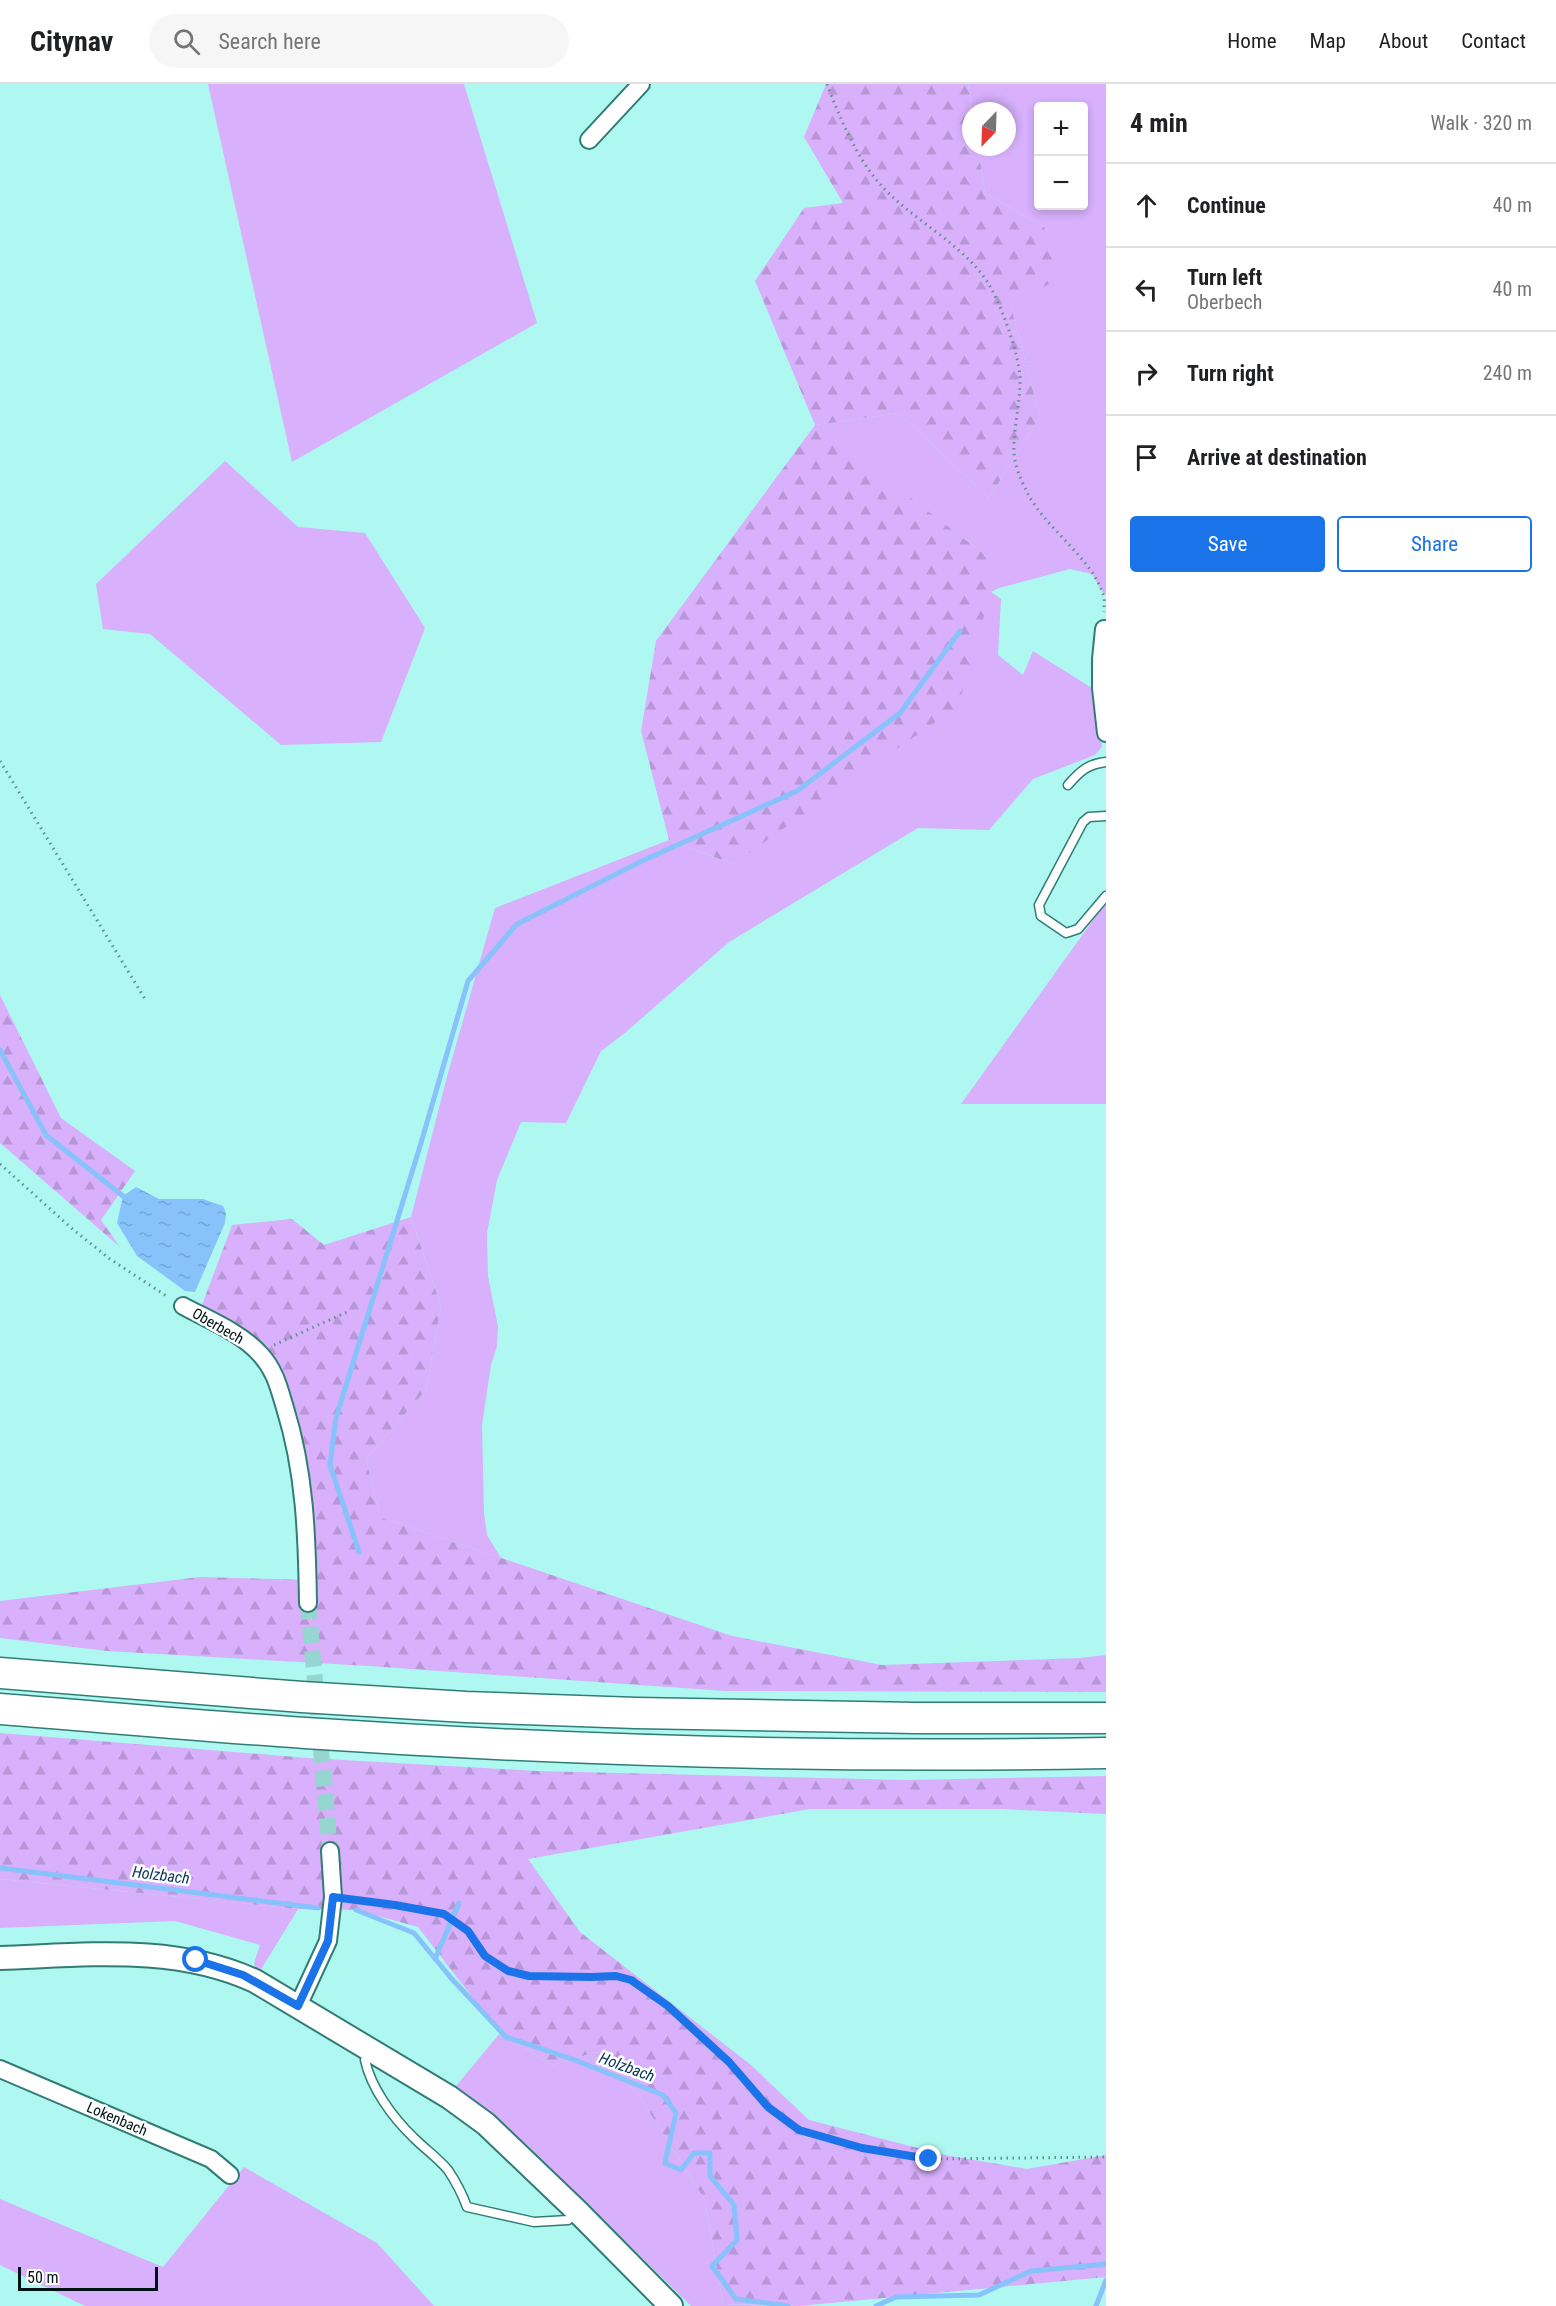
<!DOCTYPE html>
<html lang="en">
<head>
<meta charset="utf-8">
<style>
	:root { --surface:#fff; --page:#f6f6f6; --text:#202124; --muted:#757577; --line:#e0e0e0; --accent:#1a73e8 }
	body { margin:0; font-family:"Roboto Condensed",sans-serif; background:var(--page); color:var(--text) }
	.controls { position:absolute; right:18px; top:18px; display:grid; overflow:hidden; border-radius:6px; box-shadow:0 3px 9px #0003 }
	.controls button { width:54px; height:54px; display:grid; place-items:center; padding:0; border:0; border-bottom:2px solid var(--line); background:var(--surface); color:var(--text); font:30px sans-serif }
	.compass { position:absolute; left:962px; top:18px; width:54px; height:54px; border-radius:50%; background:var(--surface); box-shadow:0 3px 9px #0003; rotate:203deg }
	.scale { position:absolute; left:18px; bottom:15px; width:140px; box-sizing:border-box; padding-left:6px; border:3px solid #001413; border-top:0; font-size:16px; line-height:21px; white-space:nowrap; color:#001413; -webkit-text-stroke:4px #fff; paint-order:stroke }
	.stop { position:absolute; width:18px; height:18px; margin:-14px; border:4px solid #1a73e8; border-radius:50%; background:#fff }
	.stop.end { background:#1a73e8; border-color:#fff; box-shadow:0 2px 6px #0008 }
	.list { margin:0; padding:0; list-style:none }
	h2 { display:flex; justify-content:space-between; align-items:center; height:78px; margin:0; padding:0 24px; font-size:26px }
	h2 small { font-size:20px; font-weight:400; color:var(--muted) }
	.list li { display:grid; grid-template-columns:39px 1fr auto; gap:18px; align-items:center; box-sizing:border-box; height:84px; padding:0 24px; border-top:2px solid var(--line) }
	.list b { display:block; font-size:22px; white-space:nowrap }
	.list p { margin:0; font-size:20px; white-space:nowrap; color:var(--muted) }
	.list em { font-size:20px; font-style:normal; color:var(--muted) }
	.actions { display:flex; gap:12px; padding:18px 24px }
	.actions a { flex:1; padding:14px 0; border:2px solid var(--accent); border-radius:6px; text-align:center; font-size:21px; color:var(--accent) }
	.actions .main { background:var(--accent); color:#fff }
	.icon { flex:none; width:33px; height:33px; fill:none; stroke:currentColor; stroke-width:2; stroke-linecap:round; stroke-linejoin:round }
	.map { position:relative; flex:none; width:1106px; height:2222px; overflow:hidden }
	header { display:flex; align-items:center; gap:36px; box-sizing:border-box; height:84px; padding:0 30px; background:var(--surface); border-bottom:2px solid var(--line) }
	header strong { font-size:28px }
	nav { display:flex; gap:33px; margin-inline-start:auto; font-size:21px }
	.search { width:420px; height:54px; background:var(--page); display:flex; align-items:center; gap:15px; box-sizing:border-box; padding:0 21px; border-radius:33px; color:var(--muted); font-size:22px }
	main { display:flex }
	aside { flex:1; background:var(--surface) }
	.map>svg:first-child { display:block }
	.green { fill:#d8b0fc; fill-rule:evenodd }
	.forest { fill:url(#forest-firs) }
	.water { fill:url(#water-ripples) }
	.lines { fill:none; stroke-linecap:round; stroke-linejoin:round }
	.stream { stroke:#87c2fb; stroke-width:5 }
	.street-tunnel { stroke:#95d6d0; stroke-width:16; stroke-dasharray:16 8; stroke-linecap:butt }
	.lane-casing { stroke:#327c76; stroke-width:11 }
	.street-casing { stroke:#327c76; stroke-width:20 }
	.secondary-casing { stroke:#327c76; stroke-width:26 }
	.highway-casing { stroke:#327c76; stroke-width:33 }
	.path { stroke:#5f908b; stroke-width:3; stroke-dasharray:1.5 4.5; stroke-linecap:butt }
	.lane { stroke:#fff; stroke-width:8 }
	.street { stroke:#fff; stroke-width:16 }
	.secondary { stroke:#fff; stroke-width:22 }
	.highway { stroke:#fff; stroke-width:30 }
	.route { stroke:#1a73e8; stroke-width:8 }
	.labels { text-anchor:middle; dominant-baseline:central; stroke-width:5; stroke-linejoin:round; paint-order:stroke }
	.street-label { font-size:15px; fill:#001413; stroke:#fff }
	.water-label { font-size:16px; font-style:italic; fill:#063458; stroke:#fff }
</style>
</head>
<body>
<header>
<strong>Citynav</strong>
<div class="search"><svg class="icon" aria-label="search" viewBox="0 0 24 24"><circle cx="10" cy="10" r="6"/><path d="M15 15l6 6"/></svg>Search here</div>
<nav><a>Home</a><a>Map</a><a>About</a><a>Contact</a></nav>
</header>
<main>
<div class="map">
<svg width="1106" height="2222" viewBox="0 0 1106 2222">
	<defs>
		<pattern id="forest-firs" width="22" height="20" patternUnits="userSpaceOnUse" patternTransform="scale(1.5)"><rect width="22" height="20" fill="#d8b0fc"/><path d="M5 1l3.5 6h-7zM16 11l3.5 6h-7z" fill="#b896d7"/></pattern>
		<pattern id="water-ripples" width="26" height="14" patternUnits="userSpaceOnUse" patternTransform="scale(1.5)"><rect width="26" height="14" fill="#87c2fb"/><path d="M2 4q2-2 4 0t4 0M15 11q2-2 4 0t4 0" fill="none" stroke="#73a6d6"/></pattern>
	</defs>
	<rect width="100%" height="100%" fill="#aff8f1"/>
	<!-- green -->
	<path class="green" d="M 208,0 L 464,0 L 537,239 L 292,378 Z
		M 968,0 L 1106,0 L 1106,509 L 1104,511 L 1092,490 L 1070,485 L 999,504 L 991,508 L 1001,515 L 998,571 L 1023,591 L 1033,567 L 1095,606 L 1102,663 L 1095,671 L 1033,695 L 989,746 L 918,744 L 729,858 L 626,948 L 601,967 L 566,1039 L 521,1038 L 497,1096 L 487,1149 L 488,1192 L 498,1243 L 497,1262 L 491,1281 L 482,1341 L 484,1429 L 487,1451 L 501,1474 L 380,1433 L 366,1375 L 426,1306 L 441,1222 L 411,1133 L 448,989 L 495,824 L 669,756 L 733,780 L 989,474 L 815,341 L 899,329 L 989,414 L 1040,333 L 1011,223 L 1044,143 L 985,109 L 978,63 L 1007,63 L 1007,27 L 972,27 ZM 1038,22 L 1084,22 L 1084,122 L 1038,122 Z
		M 225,377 L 298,443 L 365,449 L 425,544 L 381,658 L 281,661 L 150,550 L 103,545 L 96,500 Z
		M 1106,818 L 1106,1020 L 961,1020 Z
		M 0,1795 L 298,1825 L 260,1887 L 256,1885 L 254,1879 L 260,1861 L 175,1837 L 0,1844 Z
		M 500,1949 L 552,1981 L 596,1968 L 640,2013 L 705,2116 L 723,2220 L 772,2222 L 691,2222 L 528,2062 L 456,2002 Z
		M 244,2083 L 377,2159 L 434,2222 L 85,2222 L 0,2181 L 0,2115 L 163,2183 Z"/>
	<!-- forest -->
	<path class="forest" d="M 826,0 L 968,0 L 972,27 L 971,63 L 978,63 L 985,109 L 1044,143 L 1057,195 L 1011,223 L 1040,333 L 989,414 L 899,329 L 816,341 L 989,474 L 991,508 L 958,622 L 733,780 L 669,756 L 641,647 L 656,557 L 815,341 L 755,197 L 804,124 L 843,119 L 804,53 Z
		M 0,911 L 61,1034 L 135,1087 L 101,1136 L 120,1163 L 0,1059 Z
		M 411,1133 L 441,1222 L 426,1306 L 366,1375 L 380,1433 L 732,1552 L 882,1581 L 1080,1574 L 1106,1571 L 1106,1608 L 725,1607 L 369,1582 L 107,1567 L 0,1554 L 0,1517 L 200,1493 L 317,1496 L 308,1400 L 279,1282 L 256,1255 L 202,1221 L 232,1141 L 292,1135 L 324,1161 Z
		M 0,1649 L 308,1674 L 537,1687 L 906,1696 L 1106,1692 L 1106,1730 L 1002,1725 L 810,1725 L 528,1775 L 580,1848 L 751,1981 L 809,2036 L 945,2071 L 1027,2085 L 1106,2071 L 1106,2193 L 799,2222 L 723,2220 L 705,2116 L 640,2013 L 596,1968 L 552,1981 L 500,1949 L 418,1843 L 356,1826 L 298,1825 L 0,1795 Z"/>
	<!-- water -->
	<path class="water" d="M 136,1103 L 159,1115 L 203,1115 L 223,1122 L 226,1129 L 225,1139 L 195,1208 L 185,1207 L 137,1172 L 117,1139 L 123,1112 Z"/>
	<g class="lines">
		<!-- stream -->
		<path class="stream" d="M 0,966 L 46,1051 L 123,1112
			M 359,1468 L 330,1381 L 336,1334 L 421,1059 L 468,897 L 517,840 L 642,777 L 797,707 L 900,629 L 960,547
			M 0,1784 L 318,1824
			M 356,1826 L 414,1849 L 451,1894 L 506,1953 L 572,1975 L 663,2011 L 676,2029 L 665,2079 L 681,2086 L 694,2069 L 710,2069 L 710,2092 L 734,2121 L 737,2156 L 712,2182 L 736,2215 L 788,2222
			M 435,1875 L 459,1819
			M 876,2222 L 896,2213 L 979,2211 L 1031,2187 L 1106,2180
			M 1096,2222 L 1106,2196"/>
		<!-- street-tunnel -->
		<path class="street-tunnel" d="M 308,1519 L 330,1767"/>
		<defs>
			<path id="lane" d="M 1068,701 C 1080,687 1088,680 1106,678
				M 1106,732 L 1089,733 L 1083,738 L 1039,821 L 1041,832 L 1066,849 L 1078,845 L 1106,812
				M 370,1967 L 365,1976 C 371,2004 393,2034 414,2054 C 425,2065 438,2074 448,2086 C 456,2098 462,2109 467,2123 L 534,2138 L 568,2136 L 576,2129"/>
			<path id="street" d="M 589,56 L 641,0
				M 1104,545 L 1101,575 L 1101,604 L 1106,649
				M 183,1222 C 209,1236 240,1248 260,1270 C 275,1286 279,1304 285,1324 C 305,1388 307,1452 308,1519
				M 298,1922 L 328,1857 L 333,1813 L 330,1767
				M 0,1985 L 211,2075 L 230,2091"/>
			<path id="secondary" d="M 0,1874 C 86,1871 175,1860 255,1897 L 449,2013 L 486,2040 L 577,2127 L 671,2222"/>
			<path id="highway" d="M 0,1589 L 302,1613 L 466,1623 L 636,1629 L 916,1634 L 1106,1634
				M 0,1625 C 102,1633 203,1642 305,1649 C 571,1667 839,1674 1106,1669"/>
		</defs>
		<!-- lane casing -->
		<use href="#lane" class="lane-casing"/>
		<!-- street casing -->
		<use href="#street" class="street-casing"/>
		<!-- secondary casing -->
		<use href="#secondary" class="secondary-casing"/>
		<!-- highway casing -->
		<use href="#highway" class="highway-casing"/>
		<!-- path -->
		<path class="path" d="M 827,0 C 839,32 857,75 880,100 C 912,137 969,162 992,206 C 1003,226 1018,269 1020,292 C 1021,318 1013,344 1014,369 C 1015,383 1021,396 1027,408 C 1044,443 1091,473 1103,510 C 1105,515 1104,522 1104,528
			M 0,677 L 145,915
			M 0,1080 L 76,1148 L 110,1175 L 168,1213
			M 274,1261 L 347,1228
			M 350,1815 L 395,1821 L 444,1830 L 468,1847 L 485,1872 L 508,1887 L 529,1892 L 591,1893 L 616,1892 L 631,1896 L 668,1922 L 729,1978 L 768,2023 L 799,2047 L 862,2065 L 929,2075 L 1106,2073"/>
		<!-- lane -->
		<use href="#lane" class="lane"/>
		<!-- street -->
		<use href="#street" class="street"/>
		<!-- secondary -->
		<use href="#secondary" class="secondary"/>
		<!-- highway -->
		<use href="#highway" class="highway"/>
	</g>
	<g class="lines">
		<!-- route -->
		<path class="route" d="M 196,1876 L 243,1891 L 298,1922 L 328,1857 L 333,1813 L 395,1821 L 444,1830 L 468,1847 L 485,1872 L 508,1887 L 529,1892 L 591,1893 L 616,1892 L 631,1896 L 668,1922 L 729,1978 L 768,2023 L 799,2046 L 862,2064 L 929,2075"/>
	</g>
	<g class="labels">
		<!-- street labels -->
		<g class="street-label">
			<text transform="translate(218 1242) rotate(30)">Oberbech</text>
			<text transform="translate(117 2035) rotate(23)">Lokenbach</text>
		</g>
		<!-- water labels -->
		<g class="water-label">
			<text transform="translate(161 1791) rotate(7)">Holzbach</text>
			<text transform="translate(627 1983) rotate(20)">Holzbach</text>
		</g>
	</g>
</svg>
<div class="controls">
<button>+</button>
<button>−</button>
</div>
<svg class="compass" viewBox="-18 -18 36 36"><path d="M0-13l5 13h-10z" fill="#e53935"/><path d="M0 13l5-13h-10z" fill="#757577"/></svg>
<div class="scale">50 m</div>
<div class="stop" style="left:196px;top:1876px"></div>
<div class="stop end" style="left:929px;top:2075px"></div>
</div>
<aside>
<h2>4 min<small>Walk · 320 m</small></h2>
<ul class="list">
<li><svg class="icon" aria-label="ahead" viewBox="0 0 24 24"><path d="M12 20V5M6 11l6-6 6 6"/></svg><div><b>Continue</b></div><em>40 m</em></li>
<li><svg class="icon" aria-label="left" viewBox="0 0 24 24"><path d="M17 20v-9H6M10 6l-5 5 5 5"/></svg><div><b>Turn left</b><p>Oberbech</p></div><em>40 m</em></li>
<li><svg class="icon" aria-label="right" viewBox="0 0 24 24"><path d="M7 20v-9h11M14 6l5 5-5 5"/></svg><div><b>Turn right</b></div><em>240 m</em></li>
<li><svg class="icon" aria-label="arrive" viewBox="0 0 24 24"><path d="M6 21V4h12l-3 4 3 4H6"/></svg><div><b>Arrive at destination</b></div></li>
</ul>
<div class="actions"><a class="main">Save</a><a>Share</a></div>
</aside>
</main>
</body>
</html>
